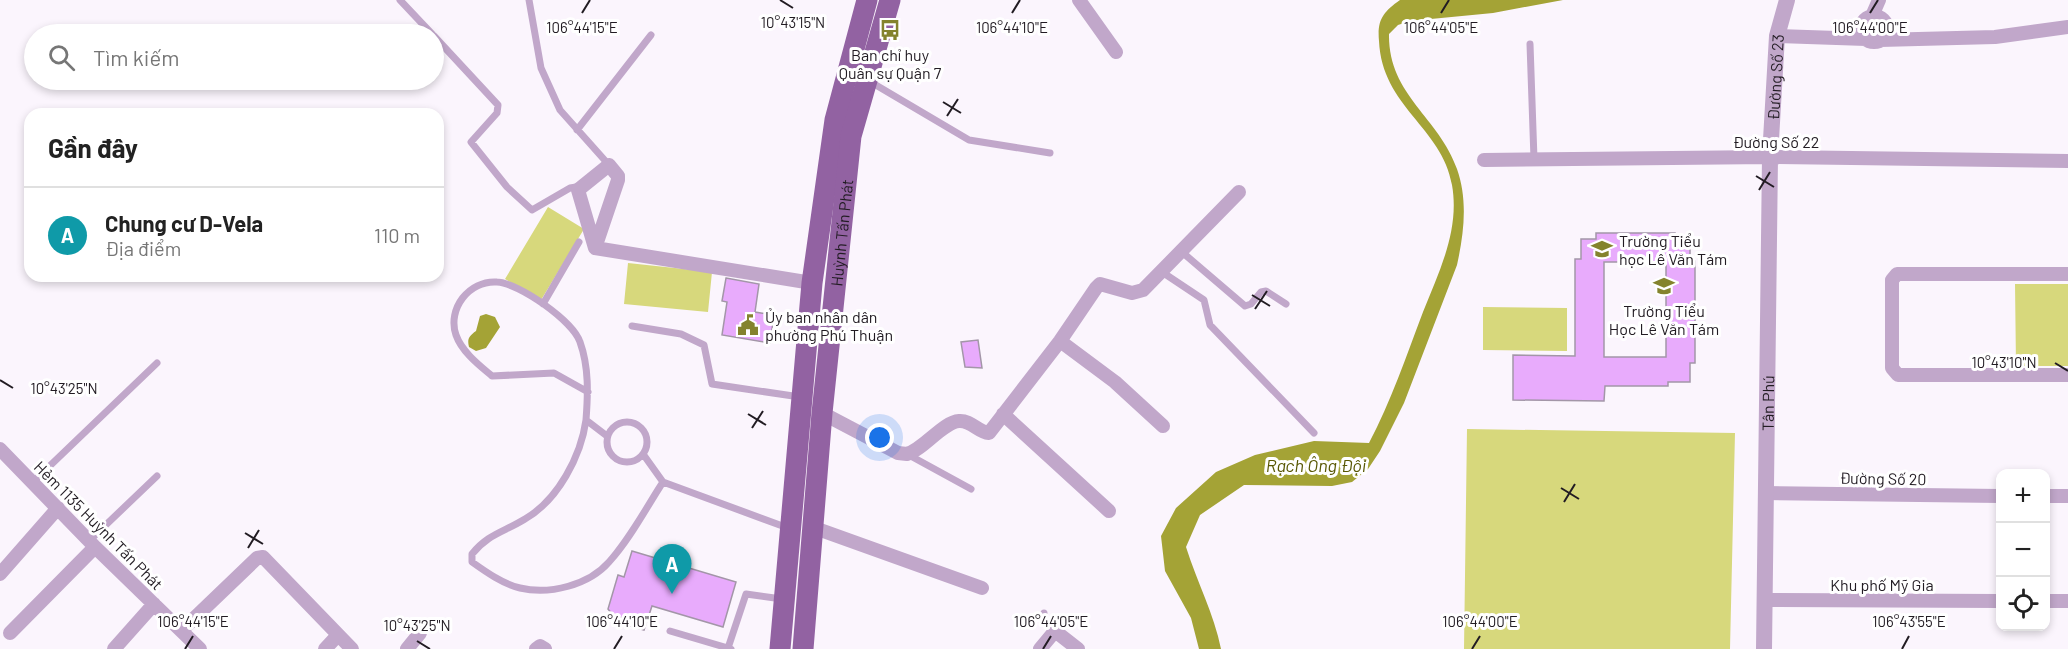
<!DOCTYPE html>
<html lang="vi">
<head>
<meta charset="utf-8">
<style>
	:root { --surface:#fff; --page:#f6f6f6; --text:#222; --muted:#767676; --line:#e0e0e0; --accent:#84832d }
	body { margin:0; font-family:Barlow,sans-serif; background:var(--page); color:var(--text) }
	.controls { position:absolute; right:18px; bottom:18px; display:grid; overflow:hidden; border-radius:12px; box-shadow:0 3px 9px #0003 }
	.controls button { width:54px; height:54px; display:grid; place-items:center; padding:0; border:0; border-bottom:2px solid var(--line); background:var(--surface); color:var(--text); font:30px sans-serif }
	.you { position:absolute; left:880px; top:438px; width:21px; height:21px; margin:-15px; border:4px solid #fff; border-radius:50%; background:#1a73e8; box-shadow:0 0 0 9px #1a73e833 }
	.badge { display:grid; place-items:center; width:39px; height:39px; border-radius:50%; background:var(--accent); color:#fff; font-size:20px; font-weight:700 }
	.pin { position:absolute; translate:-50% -50px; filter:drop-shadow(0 2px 3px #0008) }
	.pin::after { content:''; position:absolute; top:32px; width:21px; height:18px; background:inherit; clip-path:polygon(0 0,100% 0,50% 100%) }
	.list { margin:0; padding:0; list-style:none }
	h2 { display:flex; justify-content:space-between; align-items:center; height:78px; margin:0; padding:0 24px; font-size:26px }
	h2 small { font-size:20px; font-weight:400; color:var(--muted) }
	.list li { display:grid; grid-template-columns:39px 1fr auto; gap:18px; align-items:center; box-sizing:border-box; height:96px; padding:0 24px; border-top:2px solid var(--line) }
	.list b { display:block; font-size:22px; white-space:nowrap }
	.list p { margin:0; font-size:20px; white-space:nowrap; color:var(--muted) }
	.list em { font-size:20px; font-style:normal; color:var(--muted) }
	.icon { flex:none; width:33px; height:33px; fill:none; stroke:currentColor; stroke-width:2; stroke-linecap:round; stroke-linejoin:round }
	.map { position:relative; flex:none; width:2068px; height:649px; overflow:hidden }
	.search { position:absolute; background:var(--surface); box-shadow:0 3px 9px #0003; left:24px; top:24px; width:420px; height:66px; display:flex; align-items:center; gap:15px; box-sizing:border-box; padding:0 21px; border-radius:33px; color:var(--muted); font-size:22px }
	.panel { position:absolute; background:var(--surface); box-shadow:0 3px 9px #0003; left:24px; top:108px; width:420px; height:174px; border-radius:18px }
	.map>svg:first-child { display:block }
	.green { fill:#d7d87c }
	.water { fill:#a4a336 }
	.building { fill:#e8abfc; stroke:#a396a8; stroke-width:1.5; fill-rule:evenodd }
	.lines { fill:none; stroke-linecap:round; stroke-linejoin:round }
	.service { stroke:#c1a7ca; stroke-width:7 }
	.minor { stroke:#c1a7ca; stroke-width:14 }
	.tertiary { stroke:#c1a7ca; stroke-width:16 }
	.primary { stroke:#9262a2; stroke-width:21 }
	.ticks { fill:none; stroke:#221c23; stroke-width:2 }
	.labels { text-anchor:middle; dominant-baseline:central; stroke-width:6; stroke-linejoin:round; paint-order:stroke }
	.poi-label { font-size:16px; fill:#221c23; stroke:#fff }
	.street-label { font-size:16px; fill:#221c23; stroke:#fff }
	.water-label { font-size:18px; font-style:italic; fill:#595804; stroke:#fff }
	.ticks-label { font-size:15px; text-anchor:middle; fill:#221c23; stroke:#fff; stroke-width:6; stroke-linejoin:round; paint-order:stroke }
</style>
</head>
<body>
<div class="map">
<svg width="2068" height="649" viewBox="0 0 2068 649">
	<rect width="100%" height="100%" fill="#fbf5fd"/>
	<!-- green -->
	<path class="green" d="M 548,207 L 584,229 L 541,300 L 505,279 Z
		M 628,263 L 712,272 L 708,312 L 624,304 Z
		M 2015,284 L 2068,284 L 2068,366 L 2016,366 Z
		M 1483,307 L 1567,308 L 1567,351 L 1483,350 Z
		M 1467,429 L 1735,433 L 1730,649 L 1464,649 Z"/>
	<!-- water -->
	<path class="water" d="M 1400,0 L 1563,0 L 1493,13 L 1410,21 L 1398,25 L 1389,34 C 1388,95 1439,117 1457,169 C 1468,200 1464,233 1457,265 L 1404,403 L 1380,451 L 1368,469 L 1352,482 L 1332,486 L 1244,485 L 1200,515 L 1186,547 C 1197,582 1214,614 1221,649 L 1199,649 L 1191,618 L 1165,571 L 1161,536 L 1176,508 L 1216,472 L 1255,455 L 1314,441 L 1369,443 C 1391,401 1406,357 1423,312 C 1439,272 1460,230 1452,185 C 1442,127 1382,107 1379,41 C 1377,20 1383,12 1400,0 Z
		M 486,314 L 495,317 L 500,327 L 486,348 L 476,351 L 469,347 C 467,339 469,336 476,331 L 480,316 Z"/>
	<!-- building -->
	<path class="building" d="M 1596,233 L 1675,233 L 1675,239 L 1690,239 L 1690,261 L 1695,261 L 1695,363 L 1690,363 L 1690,382 L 1668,382 L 1668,386 L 1605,386 L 1604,401 L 1513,400 L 1513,355 L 1575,356 L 1575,259 L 1581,259 L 1581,239 L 1596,239 ZM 1604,262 L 1666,262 L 1666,357 L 1604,357 Z
		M 726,278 L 759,284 L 755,312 L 774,315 L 770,343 L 722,335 L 727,302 L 722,301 Z
		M 978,340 L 982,368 L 965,367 L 961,342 Z
		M 632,551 L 736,582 L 723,627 L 652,606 L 644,630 L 630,626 L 632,621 L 613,615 L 608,609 L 618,575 L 624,577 Z"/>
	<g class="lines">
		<!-- service -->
		<path class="service" d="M 400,0 L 432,34
			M 529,0 L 541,68 L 560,110 L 609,165
			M 434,36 L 498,105 L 497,113 L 471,142 L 507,187 L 532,210 L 570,188 L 576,187 L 578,190
			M 1530,44 L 1534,159
			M 869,81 L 969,140 L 1050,153
			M 577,130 L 651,35
			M 1182,252 L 1245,306 L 1251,304 L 1261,292 L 1266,291 L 1286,304
			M 1162,272 L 1204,300 L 1210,325 L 1314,433
			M 543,304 L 579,242
			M 632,326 L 681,334 L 704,345 L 712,384 L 800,397
			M 586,420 C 588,394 589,367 580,342 C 573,321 519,283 497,282 C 469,280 447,309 456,335 C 462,352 479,365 492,376 L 554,373 L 588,392
			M607 442a20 20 0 1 1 40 0a20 20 0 1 1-40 0Z
			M 607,436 L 586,420 C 581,456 558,500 525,519 C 504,532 488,534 472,554 L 472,562 C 486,572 503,584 520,588 C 550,595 589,585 609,562 C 630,539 646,508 663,482
			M 643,454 L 663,482 L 788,528
			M 907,454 L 971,489
			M 33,482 L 157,363
			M 89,541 L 157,476
			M 1044,613 L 1044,622 L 1055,631
			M 670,631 L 728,648
			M 731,649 L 728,648 L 746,594 L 782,599"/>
		<!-- minor -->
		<path class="minor" d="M 1079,0 L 1116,52
			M 1872,16 L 1879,0
			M1861 29a13 13 0 1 1 26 0a13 13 0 1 1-26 0Z
			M 1777,36 L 1866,39
			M 1880,40 L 1995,37 L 2068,27
			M 1484,160 L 1770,157 L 2068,161
			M 595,248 L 578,190 L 609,165 L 618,176 L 618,180 L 595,248 L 812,283
			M 2068,274 L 1897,274 L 1892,280 L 1892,368 L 1898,375 L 2068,375
			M 1060,341 L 1115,382 L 1163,426
			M 822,413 L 898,453 L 907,454 C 924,449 943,422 959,421 C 971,420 978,432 989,433 L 1060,341 L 1096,288 L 1100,284 L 1132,293 L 1143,290 L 1239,192
			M 1003,414 L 1109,511
			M 0,449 L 95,547 L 200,649
			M 1766,493 L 2000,496
			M 2046,496 L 2068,496
			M 812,527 L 982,588
			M 0,574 L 58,508
			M 1764,600 L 2000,601
			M 2046,601 L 2068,601
			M 183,629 L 257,558 L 263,557 L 352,649
			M 10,633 L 95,547
			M 114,649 L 154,604
			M 325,649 L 338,635
			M 407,649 L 420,633
			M 536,649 L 540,646 L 545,649
			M 1040,649 L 1055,631 L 1078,649"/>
		<!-- tertiary -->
		<path class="tertiary" id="s1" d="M 1764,649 L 1770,157 L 1777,36 L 1787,0"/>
		<!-- primary -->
		<g class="primary">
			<path d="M 780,649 L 812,283 L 835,120 L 867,0"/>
			<path id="s2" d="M 803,649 L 822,413 L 851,136 L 890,0"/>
		</g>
	</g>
	<!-- ticks -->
	<path class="ticks" d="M 780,0 L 793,8M 582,13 L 590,0M 1012,13 L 1020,0M 1441,13 L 1449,0M 1870,13 L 1878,0M 943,102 L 961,113M 947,116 L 958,99M 1756,176 L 1774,187M 1759,190 L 1770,172M 1252,295 L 1270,306M 1255,309 L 1267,291M 2055,363 L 2068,371M 0,380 L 13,388M 748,414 L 766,425M 752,428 L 763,411M 1561,488 L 1579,499M 1564,502 L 1575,484M 245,533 L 263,544M 248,548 L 259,530M 417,641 L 430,649M 185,649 L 193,636M 614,649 L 622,636M 1043,649 L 1051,636M 1472,649 L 1480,636M 1902,649 L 1909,636"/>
	<!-- icons -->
	<defs>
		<symbol id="bus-bare" viewBox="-9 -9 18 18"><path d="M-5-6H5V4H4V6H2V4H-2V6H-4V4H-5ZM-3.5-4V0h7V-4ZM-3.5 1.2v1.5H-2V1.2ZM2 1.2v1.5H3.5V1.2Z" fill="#84832d" stroke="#fff" stroke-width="2.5" paint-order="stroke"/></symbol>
		<symbol id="school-bare" viewBox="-9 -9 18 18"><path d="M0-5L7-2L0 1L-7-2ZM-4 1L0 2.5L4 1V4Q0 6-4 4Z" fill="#84832d" stroke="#fff" stroke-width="2.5" paint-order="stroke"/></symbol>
		<symbol id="civic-bare" viewBox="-9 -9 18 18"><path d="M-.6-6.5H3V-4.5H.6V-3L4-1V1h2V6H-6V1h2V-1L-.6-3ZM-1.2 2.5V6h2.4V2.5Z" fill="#84832d" stroke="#fff" stroke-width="2.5" paint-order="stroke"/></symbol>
	</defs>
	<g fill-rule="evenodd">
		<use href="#bus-bare" x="875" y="15" width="30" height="30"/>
		<use href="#school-bare" x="1587" y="234" width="30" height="30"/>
		<use href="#school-bare" x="1649" y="271" width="30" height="30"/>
		<use href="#civic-bare" x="733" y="310" width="30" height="30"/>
	</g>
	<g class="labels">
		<!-- poi labels -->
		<g class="poi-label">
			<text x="890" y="54">Ban chỉ huy<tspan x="890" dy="18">Quân sự Quận 7</tspan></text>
			<text x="1619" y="240" text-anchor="start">Trường Tiểu<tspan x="1619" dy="18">học Lê Văn Tám</tspan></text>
			<text x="1664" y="310">Trường Tiểu<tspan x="1664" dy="18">Học Lê Văn Tám</tspan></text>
			<text x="765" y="316" text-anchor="start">Ủy ban nhân dân<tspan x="765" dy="18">phường Phú Thuận</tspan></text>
		</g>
		<!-- street labels -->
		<g class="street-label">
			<text stroke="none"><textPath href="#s1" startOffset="572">Đường Số 23</textPath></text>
			<text x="1776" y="141">Đường Số 22</text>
			<text stroke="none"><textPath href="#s2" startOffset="418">Huỳnh Tấn Phát</textPath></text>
			<text stroke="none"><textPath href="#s1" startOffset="246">Tân Phú</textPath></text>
			<text transform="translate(1883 478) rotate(1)">Đường Số 20</text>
			<text transform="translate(99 525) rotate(45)">Hẻm 1135 Huỳnh Tấn Phát</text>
			<text x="1882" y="584">Khu phố Mỹ Gia</text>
		</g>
		<!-- water labels -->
		<g class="water-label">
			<text x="1316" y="465">Rạch Ông Đội</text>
		</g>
	</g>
	<g class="ticks-label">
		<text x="793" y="28">10°43'15"N</text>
		<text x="582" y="33">106°44'15"E</text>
		<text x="1012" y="33">106°44'10"E</text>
		<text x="1441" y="33">106°44'05"E</text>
		<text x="1870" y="33">106°44'00"E</text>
		<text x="2004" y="368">10°43'10"N</text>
		<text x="64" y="394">10°43'25"N</text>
		<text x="193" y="627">106°44'15"E</text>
		<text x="622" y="627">106°44'10"E</text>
		<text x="1051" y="627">106°44'05"E</text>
		<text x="1480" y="627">106°44'00"E</text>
		<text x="1909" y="627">106°43'55"E</text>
		<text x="417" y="631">10°43'25"N</text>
	</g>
</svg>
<div class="controls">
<button>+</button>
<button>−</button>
<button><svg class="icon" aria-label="locate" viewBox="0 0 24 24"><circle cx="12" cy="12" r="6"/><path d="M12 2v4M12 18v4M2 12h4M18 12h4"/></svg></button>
</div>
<div class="you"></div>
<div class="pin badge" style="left:672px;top:594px;background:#0f9aa8">A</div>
<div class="search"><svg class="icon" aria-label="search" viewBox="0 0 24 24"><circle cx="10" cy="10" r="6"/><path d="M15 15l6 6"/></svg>Tìm kiếm</div>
<section class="panel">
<h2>Gần đây<small></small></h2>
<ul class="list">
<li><span class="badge" style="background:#0f9aa8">A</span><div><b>Chung cư D-Vela</b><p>Địa điểm</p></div><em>110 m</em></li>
</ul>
</section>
</div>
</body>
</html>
